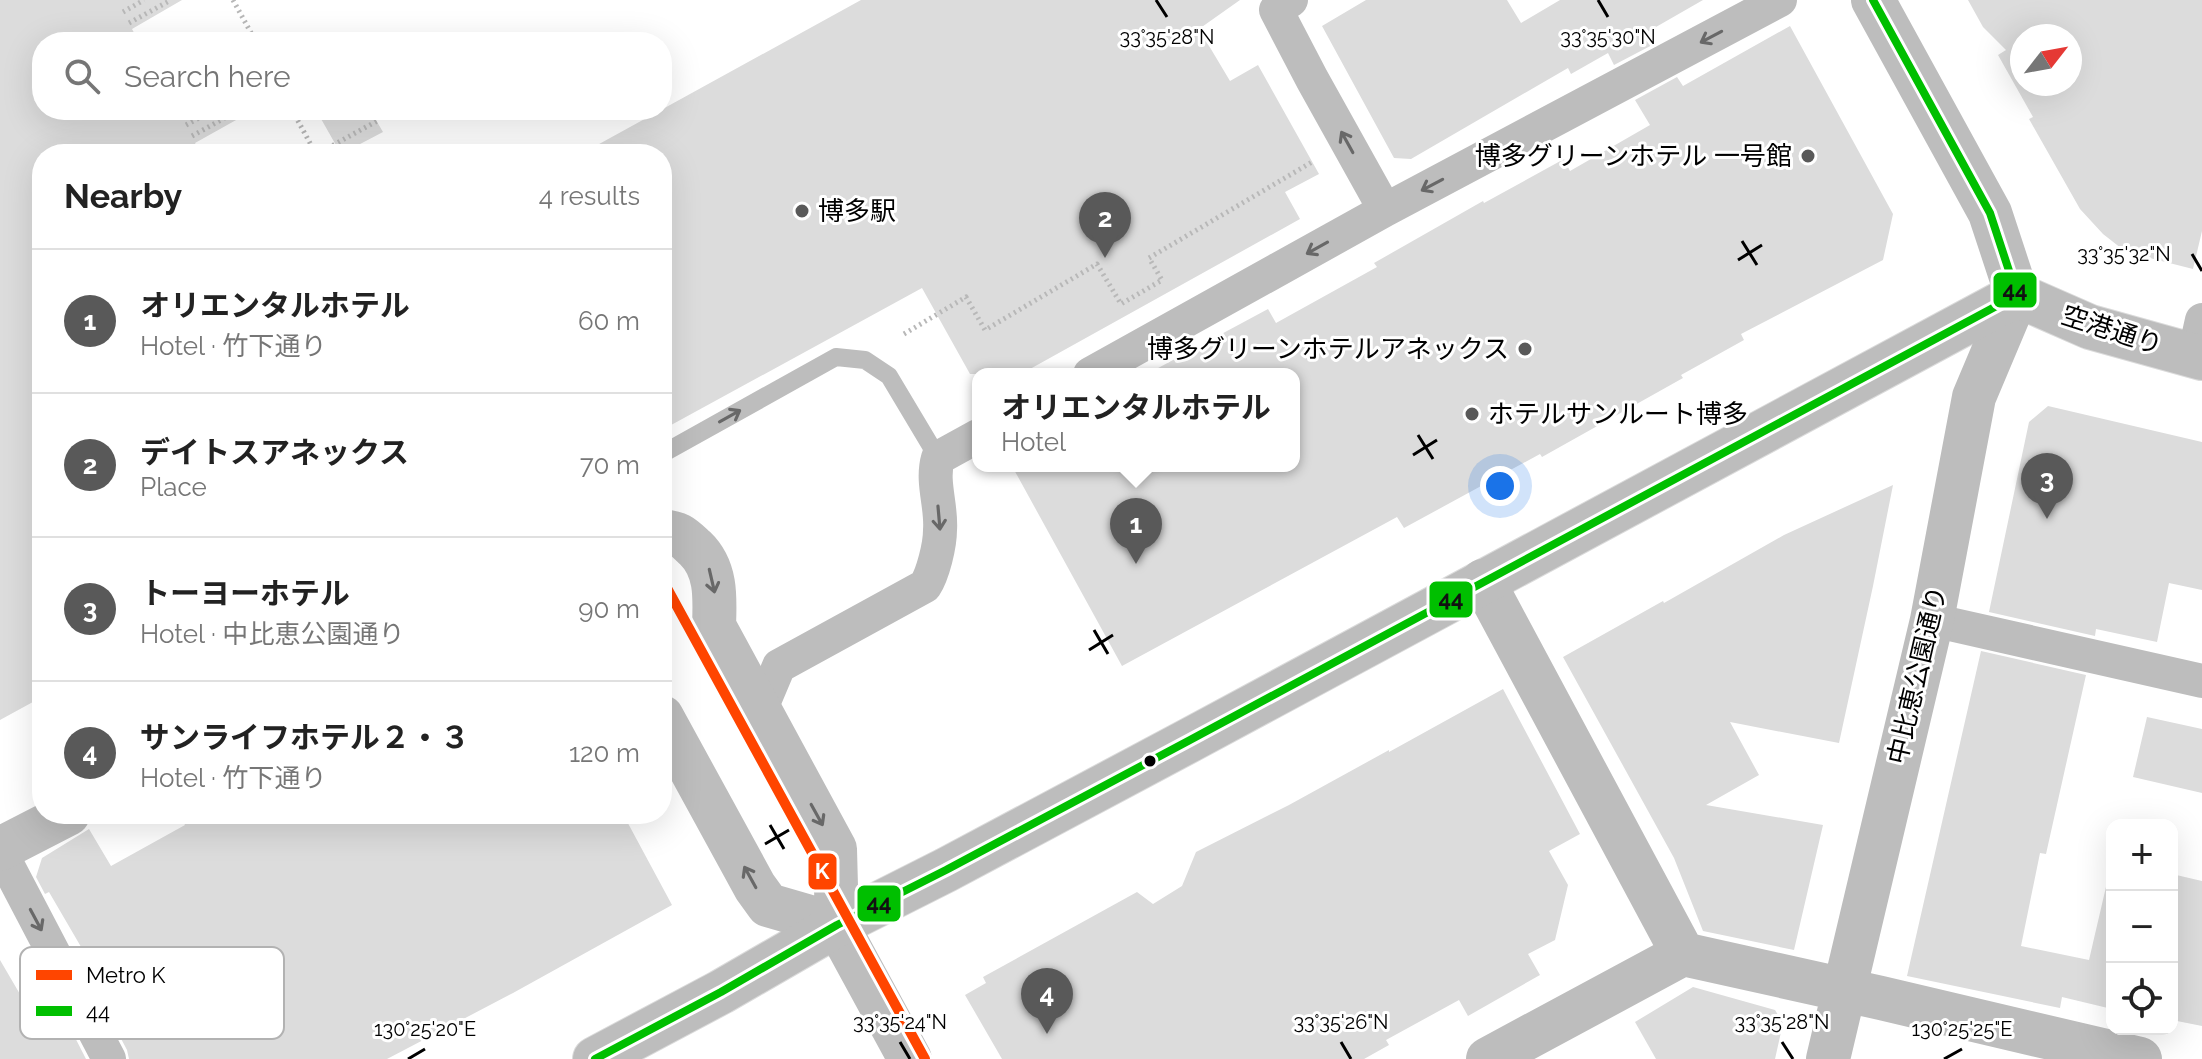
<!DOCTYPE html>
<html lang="en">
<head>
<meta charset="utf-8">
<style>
	:root { --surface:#fff; --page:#f6f6f6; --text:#222; --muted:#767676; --line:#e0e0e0; --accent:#595959 }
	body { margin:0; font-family:Raleway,"Noto Sans JP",sans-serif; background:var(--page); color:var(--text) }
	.controls { position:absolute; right:24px; bottom:24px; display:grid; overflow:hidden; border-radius:16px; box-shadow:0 8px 32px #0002 }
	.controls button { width:72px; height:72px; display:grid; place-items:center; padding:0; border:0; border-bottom:2px solid var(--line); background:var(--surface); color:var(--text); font:40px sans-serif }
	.compass { position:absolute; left:2010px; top:24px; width:72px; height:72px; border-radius:50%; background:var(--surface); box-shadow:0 8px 32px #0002; rotate:59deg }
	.you { position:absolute; left:1500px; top:486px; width:28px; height:28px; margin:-20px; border:6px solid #fff; border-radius:50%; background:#1a73e8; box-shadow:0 0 0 12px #1a73e833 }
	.badge { display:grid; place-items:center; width:52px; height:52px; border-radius:50%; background:var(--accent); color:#fff; font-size:26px; font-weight:700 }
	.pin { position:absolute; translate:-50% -66px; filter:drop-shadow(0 2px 4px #0008) }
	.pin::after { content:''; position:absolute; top:42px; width:28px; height:24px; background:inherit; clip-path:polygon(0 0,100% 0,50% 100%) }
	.popup { position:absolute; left:972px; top:368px; width:328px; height:104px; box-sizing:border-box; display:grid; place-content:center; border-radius:16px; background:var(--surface); filter:drop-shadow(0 2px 6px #0005); font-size:26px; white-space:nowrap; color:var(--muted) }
	.popup b { font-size:30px; color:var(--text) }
	.popup::after { content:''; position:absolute; left:50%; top:100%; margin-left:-16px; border:16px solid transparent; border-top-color:var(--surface) }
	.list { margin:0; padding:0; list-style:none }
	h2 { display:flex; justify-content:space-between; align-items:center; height:104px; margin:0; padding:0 32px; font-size:34px }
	h2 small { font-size:26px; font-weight:400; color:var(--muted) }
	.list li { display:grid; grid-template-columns:52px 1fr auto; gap:24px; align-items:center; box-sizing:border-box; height:144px; padding:0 32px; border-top:2px solid var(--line) }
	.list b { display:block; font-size:30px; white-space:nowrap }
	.list p { margin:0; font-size:26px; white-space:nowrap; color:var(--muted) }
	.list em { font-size:26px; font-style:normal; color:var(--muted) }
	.icon { flex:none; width:44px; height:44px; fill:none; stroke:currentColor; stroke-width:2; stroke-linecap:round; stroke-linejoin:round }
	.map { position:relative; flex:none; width:2202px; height:1059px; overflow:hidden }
	.search { position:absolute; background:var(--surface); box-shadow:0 8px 32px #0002; left:32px; top:32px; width:640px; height:88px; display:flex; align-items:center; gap:20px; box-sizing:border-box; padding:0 28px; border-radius:32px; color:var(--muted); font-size:30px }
	.panel { position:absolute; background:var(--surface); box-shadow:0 8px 32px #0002; left:32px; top:144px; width:640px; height:680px; border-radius:32px }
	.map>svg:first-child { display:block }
	.building { fill:#dcdcdc; fill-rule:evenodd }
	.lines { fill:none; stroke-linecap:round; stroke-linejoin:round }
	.trunk-casing { stroke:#dbdbdb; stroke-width:46 }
	.path { stroke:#b8b8b8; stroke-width:5; stroke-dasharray:2 4; stroke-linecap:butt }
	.service { stroke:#bdbdbd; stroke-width:18 }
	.minor { stroke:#bdbdbd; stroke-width:34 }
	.tertiary { stroke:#bdbdbd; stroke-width:44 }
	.trunk { stroke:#bdbdbd; stroke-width:44 }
	.bus-1-casing { stroke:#fff; stroke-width:14 }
	.bus-1 { stroke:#00bf00; stroke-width:8 }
	.metro-1-casing { stroke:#fff; stroke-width:16 }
	.metro-1 { stroke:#ff4500; stroke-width:10 }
	.oneway { stroke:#686868 }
	.ticks { fill:none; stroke:#000; stroke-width:3 }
	.poi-dot { fill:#595959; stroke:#fff; stroke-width:3 }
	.bus-dot { fill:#000; stroke:#fff; stroke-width:3 }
	.labels { text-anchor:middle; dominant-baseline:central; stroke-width:6; stroke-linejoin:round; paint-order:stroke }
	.poi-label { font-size:26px; fill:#000; stroke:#fff; text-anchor:end }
	.street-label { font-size:26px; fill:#000; stroke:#fff }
	.key { fill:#fff; stroke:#b2b2b2; stroke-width:2 }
	.key-label { font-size:22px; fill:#000 }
	.ticks-label { font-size:20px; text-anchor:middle; fill:#000; stroke:#fff; stroke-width:6; stroke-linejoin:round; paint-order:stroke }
	.line-badge { stroke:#fff; stroke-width:3 }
	.badge-label { font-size:22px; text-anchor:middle; font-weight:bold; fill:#fff }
	.pale-badge-label { font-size:22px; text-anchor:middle; font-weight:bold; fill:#111 }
</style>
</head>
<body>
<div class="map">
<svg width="2202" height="1059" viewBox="0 0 2202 1059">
	<rect width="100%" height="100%" fill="#fff"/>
	<!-- building -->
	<path class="building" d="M 0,0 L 182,0 L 132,29 L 139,42 L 42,42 L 42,110 L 254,110 L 195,143 L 201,154 L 42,154 L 42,697 L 0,720 Z
		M 861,0 L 1240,0 L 1199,29 L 1230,81 L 1258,65 L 1319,174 L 1285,192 L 1300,219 L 1021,374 L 970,374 L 922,288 L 662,430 L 662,154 L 581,154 Z
		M 1366,0 L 1507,0 L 1521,23 L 1560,0 L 1703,0 L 1649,31 L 1656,43 L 1614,65 L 1608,53 L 1571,74 L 1568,68 L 1411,159 L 1394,158 L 1322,26 Z
		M 1968,0 L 2202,0 L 2202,231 L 2193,269 L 2126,252 L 2103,234 L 2080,209 L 2029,119 L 2033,117 L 1998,55 L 2006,50 L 1983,27 ZM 2022,36 L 2070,36 L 2070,84 L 2022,84 Z
		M 1790,26 L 1893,214 L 1883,260 L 1741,334 L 1744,340 L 1681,375 L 1683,378 L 1542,457 L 1540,454 L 1404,528 L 1397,517 L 1122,666 L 1012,466 L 1294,466 L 1294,374 L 1147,374 L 1268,309 L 1276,323 L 1377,267 L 1374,263 L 1483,201 L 1484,203 L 1564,159 L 1570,171 L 1650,125 L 1635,100 L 1677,77 L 1683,86 Z
		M 316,110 L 370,110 L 383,132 L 341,154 Z
		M 2048,406 L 2202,442 L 2202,590 L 2169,583 L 2157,642 L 2096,629 L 2095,636 L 1989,612 L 2029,422 Z
		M 1893,485 L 1873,586 L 1839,743 L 1730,722 L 1759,775 L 1706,805 L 1823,825 L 1794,950 L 1703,931 L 1674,858 L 1563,657 L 1663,601 L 1664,603 L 1784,535 Z
		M 1981,651 L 2086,675 L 2046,854 L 2040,853 L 2021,946 L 2089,960 L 2112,861 L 2112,1009 L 2062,997 L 2060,1008 L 1907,976 Z
		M 1503,689 L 1580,834 L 1549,851 L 1568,885 L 1555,940 L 1528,954 L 1540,975 L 1468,1016 L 1459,1000 L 1386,1040 L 1389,1045 L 1364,1059 L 1002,1059 L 965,995 L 986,983 L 983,977 L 1137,892 L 1153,904 L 1182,886 L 1196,852 L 1289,805 L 1389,750 L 1389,752 Z
		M 2147,717 L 2202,729 L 2202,793 L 2133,777 Z
		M 179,814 L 623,814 L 672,905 L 513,993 L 387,1059 L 129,1059 L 127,1050 L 97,993 L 105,988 L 49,892 L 45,894 L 36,877 L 42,858 L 89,829 L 111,866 L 185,825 Z
		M 2172,874 L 2202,881 L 2202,1026 L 2172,1020 Z
		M 0,960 L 38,1025 L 62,1012 L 86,1059 L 0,1059 Z
		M 1693,987 L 1775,1010 L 1783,1023 L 1775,1059 L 1656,1059 L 1635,1022 Z"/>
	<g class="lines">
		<defs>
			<path id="trunk" d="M 595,1059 L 721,992 L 837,925 L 946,870 L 1190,740 L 2017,295 L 2090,327 L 2202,358"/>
		</defs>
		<!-- trunk casing -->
		<use href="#trunk" class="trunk-casing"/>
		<!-- path -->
		<path class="path" d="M 233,0 L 256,42
			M 123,12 L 144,0
			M 129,23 L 171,0
			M 292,110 L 316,154
			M 216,116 L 227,110
			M 186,125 L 214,110
			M 192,136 L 239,110
			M 317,154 L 377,121
			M 904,334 L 966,297 L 985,330 L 1097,264 L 1121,304 L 1162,280 L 1149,258 L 1312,162"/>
		<!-- service -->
		<path class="service" d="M 662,454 L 836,357 L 865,360 L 889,376 L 938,458"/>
		<!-- minor -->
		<path class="minor" d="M 1291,0 L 1276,10 L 1312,79 L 1385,210
			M 2194,356 L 2202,320
			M 1090,374 L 1385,210 L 1780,0
			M 1932,620 L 2202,681
			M 760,711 L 779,666 L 925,586 C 933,574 940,545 940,530 C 942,506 931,482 938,458 L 978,436
			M 0,851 L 109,1059"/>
		<!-- tertiary -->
		<path class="tertiary" d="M 662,531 C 680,533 682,536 695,548 C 717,569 715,598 714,626 L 835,849 L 837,925 L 910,1059
			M 1483,581 L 1683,954
			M 662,717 L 755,887 L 768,905 L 837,925
			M 0,849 L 68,814
			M 1488,1059 L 1683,954 L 1881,998 L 2140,1059
			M 1828,1059 L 1932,620 L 1974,397 L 2017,295 L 1990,213 L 1873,0"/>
		<!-- trunk -->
		<use href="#trunk" class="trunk"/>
		<defs>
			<path id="bus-1" d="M 595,1059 L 721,992 L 837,925 L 946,870 L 1190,740 L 2017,295 L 1990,213 L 1873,0"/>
		</defs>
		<!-- bus-1 casing -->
		<use href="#bus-1" class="bus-1-casing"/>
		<!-- bus-1 -->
		<use href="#bus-1" class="bus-1"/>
		<defs>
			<path id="metro-1" d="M 662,579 L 925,1059"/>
		</defs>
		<!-- metro-1 casing -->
		<use href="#metro-1" class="metro-1-casing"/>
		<!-- metro-1 -->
		<use href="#metro-1" class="metro-1"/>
	</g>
	<!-- one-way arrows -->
	<defs><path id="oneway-shaft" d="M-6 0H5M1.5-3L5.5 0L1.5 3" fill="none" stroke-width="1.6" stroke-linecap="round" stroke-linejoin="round" transform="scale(2)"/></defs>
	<g class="oneway">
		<use href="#oneway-shaft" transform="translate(1711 37) rotate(152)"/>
		<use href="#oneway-shaft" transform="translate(1347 142) rotate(-119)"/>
		<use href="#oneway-shaft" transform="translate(1432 185) rotate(152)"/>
		<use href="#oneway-shaft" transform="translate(1317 248) rotate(151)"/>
		<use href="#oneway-shaft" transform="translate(730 416) rotate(-29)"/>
		<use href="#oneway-shaft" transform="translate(939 518) rotate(85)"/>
		<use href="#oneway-shaft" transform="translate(712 581) rotate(77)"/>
		<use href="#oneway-shaft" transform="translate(817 815) rotate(61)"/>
		<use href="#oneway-shaft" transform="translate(750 877) rotate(-119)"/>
		<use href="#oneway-shaft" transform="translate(36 920) rotate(62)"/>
	</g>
	<!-- ticks -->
	<path class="ticks" d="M 1156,0 L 1167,17M 1598,0 L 1608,17M 1742,241 L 1757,265M 2192,254 L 2202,271M 1738,260 L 1762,245M 1418,435 L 1433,459M 1413,455 L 1437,440M 1094,630 L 1108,654M 1089,650 L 1113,635M 770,825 L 784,849M 765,844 L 789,830M 900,1042 L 910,1059M 1341,1042 L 1351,1059M 1782,1042 L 1793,1059M 408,1059 L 425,1049M 1944,1059 L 1962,1049"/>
	<!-- markers -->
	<g class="poi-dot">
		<circle cx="1808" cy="156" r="8"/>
		<circle cx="802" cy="211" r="8"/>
		<circle cx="1525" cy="349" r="8"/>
		<circle cx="1472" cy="414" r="8"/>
	</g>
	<circle class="bus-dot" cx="1150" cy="761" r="7"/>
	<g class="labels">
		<!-- poi labels -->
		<g class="poi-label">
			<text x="1792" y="156">博多グリーンホテル 一号館</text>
			<text x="818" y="211" text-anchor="start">博多駅</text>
			<text x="1509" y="349">博多グリーンホテルアネックス</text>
			<text x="1488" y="414" text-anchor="start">ホテルサンルート博多</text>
		</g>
		<!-- street labels -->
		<g class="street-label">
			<text transform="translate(2112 330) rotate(18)">空港通り</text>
			<text transform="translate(1917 675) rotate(-77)">中比恵公園通り</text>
		</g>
	</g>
	<!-- legend -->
	<rect x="20" y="947" width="264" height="92" rx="12" class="key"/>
	<rect x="36" y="970" width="36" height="10" fill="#ff4500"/>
	<rect x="36" y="1006" width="36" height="10" fill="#00bf00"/>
	<g class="key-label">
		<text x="86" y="983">Metro K</text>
		<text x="86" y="1019">44</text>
	</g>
	<g class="ticks-label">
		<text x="1167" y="44">33°35'28"N</text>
		<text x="1608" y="44">33°35'30"N</text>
		<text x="2124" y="261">33°35'32"N</text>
		<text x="900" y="1029">33°35'24"N</text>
		<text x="1341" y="1029">33°35'26"N</text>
		<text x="1782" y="1029">33°35'28"N</text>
		<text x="425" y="1036">130°25'20"E</text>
		<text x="1962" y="1036">130°25'25"E</text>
	</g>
	<g class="line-badge">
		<rect x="1992" y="271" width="46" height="38" rx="8" fill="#00bf00"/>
		<rect x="1428" y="580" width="46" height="39" rx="8" fill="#00bf00"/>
		<rect x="807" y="852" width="31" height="39" rx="8" fill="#ff4500"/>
		<rect x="856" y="884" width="46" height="39" rx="8" fill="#00bf00"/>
	</g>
	<g class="badge-label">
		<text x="822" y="879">K</text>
	</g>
	<g class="pale-badge-label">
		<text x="2015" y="298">44</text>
		<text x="1451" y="607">44</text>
		<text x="879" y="911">44</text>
	</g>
</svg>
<div class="controls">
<button>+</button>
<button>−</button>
<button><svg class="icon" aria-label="locate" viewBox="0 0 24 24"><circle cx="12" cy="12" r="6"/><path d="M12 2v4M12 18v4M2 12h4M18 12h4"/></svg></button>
</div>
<svg class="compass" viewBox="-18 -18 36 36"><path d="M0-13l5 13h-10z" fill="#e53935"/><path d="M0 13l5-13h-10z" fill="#767676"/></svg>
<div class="you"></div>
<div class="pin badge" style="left:1136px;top:564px">1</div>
<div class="popup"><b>オリエンタルホテル</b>Hotel</div>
<div class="pin badge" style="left:1105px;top:258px">2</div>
<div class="pin badge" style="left:2047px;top:519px">3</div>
<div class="pin badge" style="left:1047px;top:1034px">4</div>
<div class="search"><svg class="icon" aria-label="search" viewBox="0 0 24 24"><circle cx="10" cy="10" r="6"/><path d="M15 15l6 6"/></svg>Search here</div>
<section class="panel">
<h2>Nearby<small>4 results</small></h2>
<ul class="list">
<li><span class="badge">1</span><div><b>オリエンタルホテル</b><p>Hotel · 竹下通り</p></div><em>60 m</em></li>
<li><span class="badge">2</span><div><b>デイトスアネックス</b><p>Place</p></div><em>70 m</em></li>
<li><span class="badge">3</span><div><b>トーヨーホテル</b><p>Hotel · 中比恵公園通り</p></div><em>90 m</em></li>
<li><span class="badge">4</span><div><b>サンライフホテル２・３</b><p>Hotel · 竹下通り</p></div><em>120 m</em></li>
</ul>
</section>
</div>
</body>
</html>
